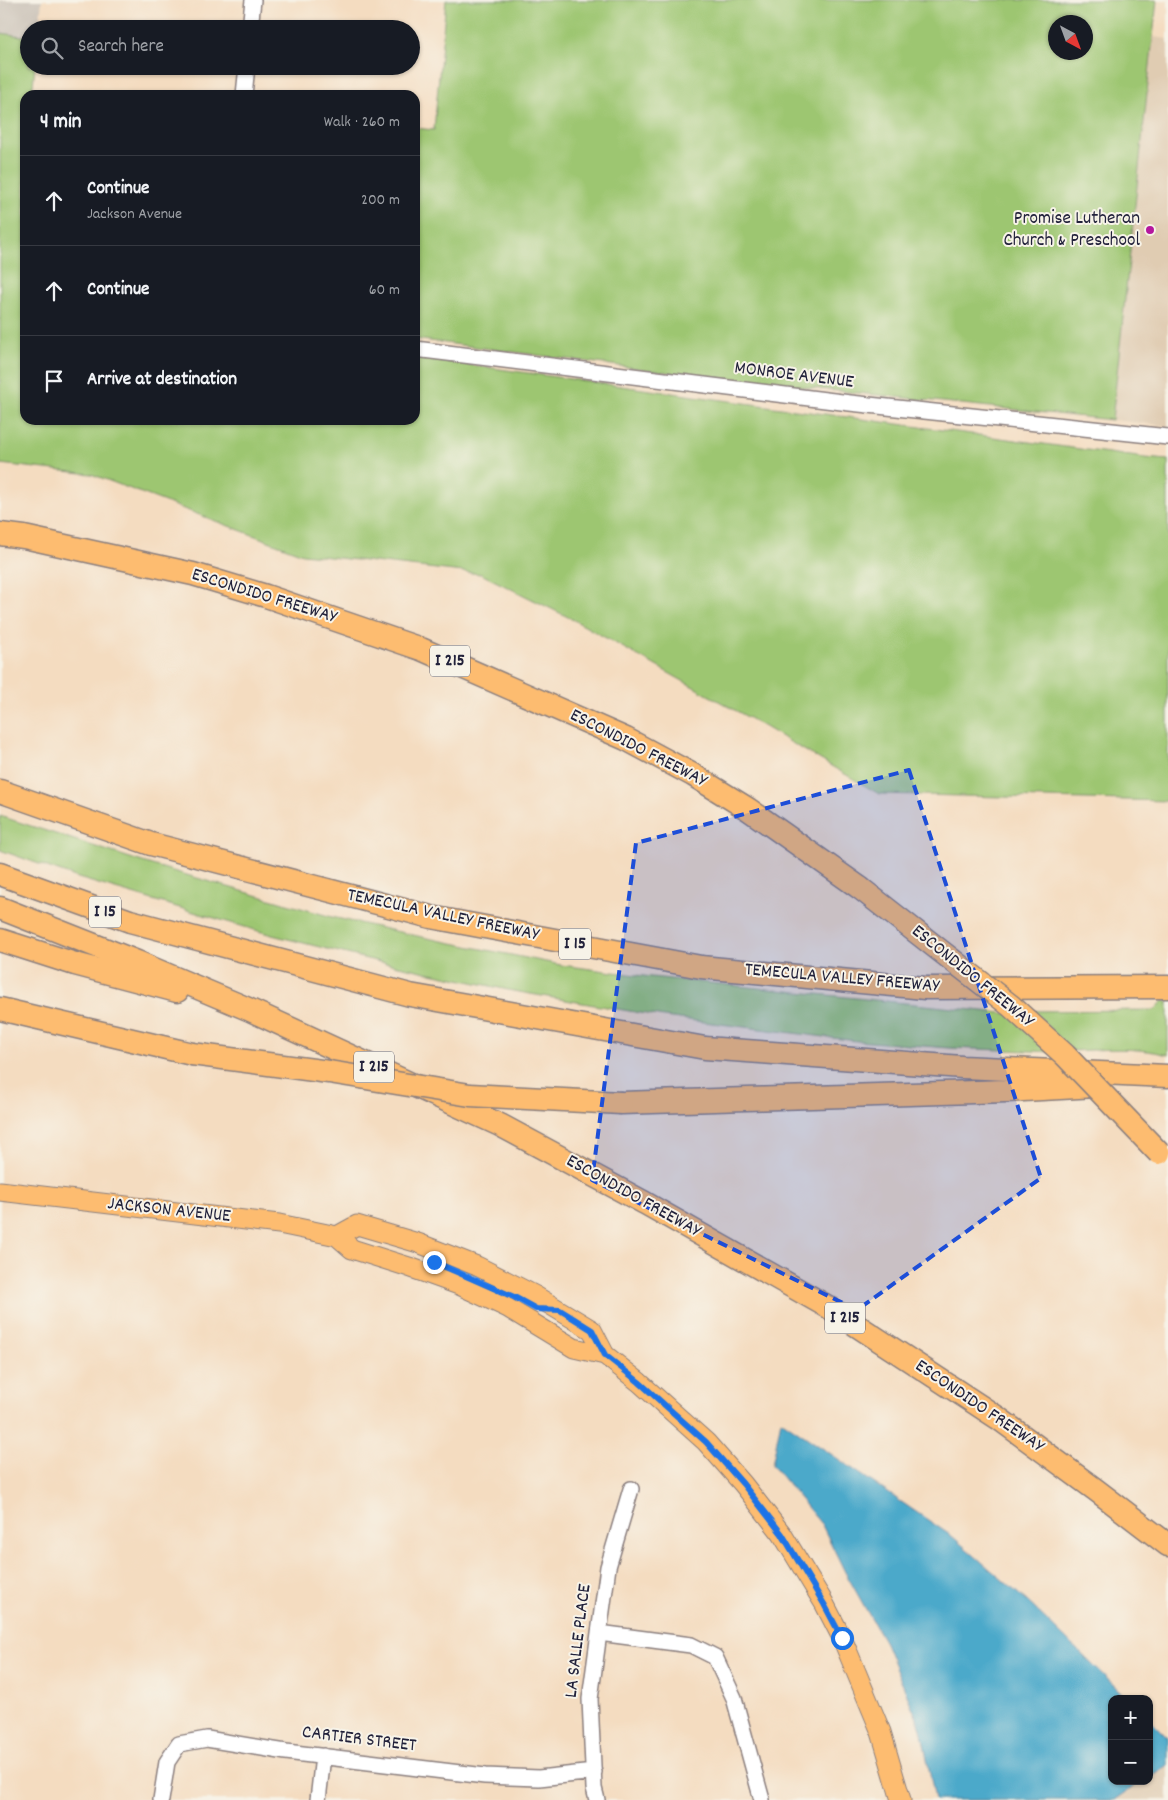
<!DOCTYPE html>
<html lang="en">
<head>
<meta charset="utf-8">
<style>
	:root { --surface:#171b24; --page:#242831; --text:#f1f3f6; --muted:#9ea1a6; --line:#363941 }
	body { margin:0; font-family:Dekko,sans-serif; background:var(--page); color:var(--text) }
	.controls { position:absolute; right:15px; bottom:15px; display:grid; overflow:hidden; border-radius:10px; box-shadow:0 1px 4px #0004 }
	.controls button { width:45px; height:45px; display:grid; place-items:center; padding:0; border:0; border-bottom:1px solid var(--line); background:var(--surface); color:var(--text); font:25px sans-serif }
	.compass { position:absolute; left:1048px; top:15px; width:45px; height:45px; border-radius:50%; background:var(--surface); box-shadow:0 1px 4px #0004; rotate:139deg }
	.stop { position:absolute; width:15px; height:15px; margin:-11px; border:4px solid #1a73e8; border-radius:50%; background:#fff }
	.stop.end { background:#1a73e8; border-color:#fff; box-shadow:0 1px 5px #0008 }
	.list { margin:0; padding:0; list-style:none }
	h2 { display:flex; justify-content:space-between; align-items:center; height:65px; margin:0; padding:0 20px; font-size:21px }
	h2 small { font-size:16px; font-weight:400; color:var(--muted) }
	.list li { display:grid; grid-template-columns:32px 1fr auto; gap:15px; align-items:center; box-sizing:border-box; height:90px; padding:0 20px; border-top:1px solid var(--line) }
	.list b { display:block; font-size:19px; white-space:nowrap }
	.list p { margin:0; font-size:16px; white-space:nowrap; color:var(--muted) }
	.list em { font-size:16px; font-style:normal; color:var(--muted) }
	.icon { flex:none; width:28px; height:28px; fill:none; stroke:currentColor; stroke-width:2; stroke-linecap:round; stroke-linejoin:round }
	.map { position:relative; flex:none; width:1168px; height:1800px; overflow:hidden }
	.search { position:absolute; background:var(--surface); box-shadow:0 1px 4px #0004; left:20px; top:20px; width:400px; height:55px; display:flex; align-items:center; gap:12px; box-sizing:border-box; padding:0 18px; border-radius:28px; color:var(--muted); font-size:19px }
	.panel { position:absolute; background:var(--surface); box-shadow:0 1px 4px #0004; left:20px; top:90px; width:400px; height:335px; border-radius:15px }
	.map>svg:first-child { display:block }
	.built { fill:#e0ccb2 }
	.industrial { fill:#cbc2b8 }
	.green { fill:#9dc671; stroke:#607456; fill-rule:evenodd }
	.water { fill:#4ca9ca; stroke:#376682 }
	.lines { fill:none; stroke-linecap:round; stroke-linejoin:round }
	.minor-casing { stroke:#8b7f7e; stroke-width:18 }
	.major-casing { stroke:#8b7f7e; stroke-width:21 }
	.highway-casing { stroke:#8b7f7e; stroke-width:25 }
	.minor { stroke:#fff; stroke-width:15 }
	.major { stroke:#fdbc6f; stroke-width:19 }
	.highway { stroke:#fdbc6f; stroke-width:22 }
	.highway-bridge-casing { stroke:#8b7f7e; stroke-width:25; stroke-linecap:butt }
	.highway-bridge { stroke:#fdbc6f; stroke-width:22 }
	.route { stroke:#1a73e8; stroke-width:6 }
	.marked { fill:#1d4ed8; fill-opacity:0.2; stroke:#1d4ed8; stroke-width:4; stroke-dasharray:10 6; stroke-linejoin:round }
	.poi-dot { fill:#b5179e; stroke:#f7f3e8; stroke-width:2 }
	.labels { text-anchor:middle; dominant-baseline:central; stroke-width:4; stroke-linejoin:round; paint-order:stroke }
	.shield { fill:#f7f3e8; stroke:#62616f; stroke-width:1 }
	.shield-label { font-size:18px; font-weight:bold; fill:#22223b }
	.poi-label { font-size:19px; fill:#22223b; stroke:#f7f3e8; text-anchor:end }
	.street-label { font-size:19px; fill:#22223b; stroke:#f7f3e8 }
</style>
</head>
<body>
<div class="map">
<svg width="1168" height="1800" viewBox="0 0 1168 1800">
	<rect width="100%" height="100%" fill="#f7f3e8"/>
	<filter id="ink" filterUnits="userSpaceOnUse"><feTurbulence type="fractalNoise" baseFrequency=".02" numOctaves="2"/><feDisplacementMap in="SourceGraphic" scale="10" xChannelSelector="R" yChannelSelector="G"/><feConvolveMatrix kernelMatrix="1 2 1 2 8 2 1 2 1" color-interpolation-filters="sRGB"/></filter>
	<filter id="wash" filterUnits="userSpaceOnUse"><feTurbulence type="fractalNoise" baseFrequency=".0096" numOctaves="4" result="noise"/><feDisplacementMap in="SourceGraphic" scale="20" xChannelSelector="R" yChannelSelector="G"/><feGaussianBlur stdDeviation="1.12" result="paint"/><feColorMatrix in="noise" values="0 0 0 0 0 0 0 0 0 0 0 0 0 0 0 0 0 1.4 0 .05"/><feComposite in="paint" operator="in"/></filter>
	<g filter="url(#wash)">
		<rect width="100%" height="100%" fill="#f4dcc0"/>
		<!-- built -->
		<path class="built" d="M 1154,37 L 1168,39 L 1168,426 L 1112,420 Z
			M 1168,1766 L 1168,1800 L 1115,1800 L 1142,1781 L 1149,1781 L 1149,1777 Z"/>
		<!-- industrial -->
		<path class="industrial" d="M 0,0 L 42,0 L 39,29 L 29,29 L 29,37 L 0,33 Z"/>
		<!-- green -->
		<path class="green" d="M 446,0 L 1157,0 L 1112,420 L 680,374 L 415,339 L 415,128 L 434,130 ZM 1086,22 L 1086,52 L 1056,52 L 1056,22 Z
			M 0,33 L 29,37 L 29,66 L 35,66 L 32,95 L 25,95 L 25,420 L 415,420 L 415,357 C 658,392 902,424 1145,458 L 1168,460 L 1168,801 L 879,794 L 751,719 L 572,619 L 481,574 L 303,554 L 91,474 L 0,464 Z
			M 0,816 L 152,865 L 332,917 L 422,937 L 561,965 L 651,977 L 1012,1014 L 1055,1052 L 950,1048 L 857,1041 L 664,1017 L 513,991 L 367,959 L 272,935 L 78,878 L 0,850 Z
			M 1163,1001 L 1168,1001 L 1168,1055 C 1135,1046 1102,1050 1068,1051 L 1019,1011 L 1155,1010 Z"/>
		<!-- water -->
		<path class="water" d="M 781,1420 L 953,1537 L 1028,1602 L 1128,1699 L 1112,1699 L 1112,1781 L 1142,1781 L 1115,1800 L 935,1800 L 921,1728 L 885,1643 L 845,1572 L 822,1525 L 772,1465 Z
			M 1149,1719 L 1168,1738 L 1168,1766 L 1149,1777 Z"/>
	</g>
	<g filter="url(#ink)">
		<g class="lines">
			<defs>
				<path id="minor" d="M 250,29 L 253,0
					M 244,95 L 247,66
					M 415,349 L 850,403 L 1168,437
					M 599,1633 L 691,1645 L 715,1657 L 734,1698 L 762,1800
					M 161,1800 L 167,1762 L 179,1744 L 207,1739 L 286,1752 L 485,1776 L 539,1778 L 594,1772
					M 318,1800 L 323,1756
					M 597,1800 L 594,1788 L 590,1699 L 608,1567 L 631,1489"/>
				<path id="major" d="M 0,1191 L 279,1224 L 337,1236 L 352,1249 L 409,1267 L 459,1285 L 508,1308 L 574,1348 L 605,1355 L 639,1382 L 706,1442 L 743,1484 L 782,1534 L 824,1603 L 842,1638 L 881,1732 L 901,1800
					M 337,1236 L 357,1225 L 418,1243 L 477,1266 L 534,1295 L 592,1330 L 605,1355"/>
				<path id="highway" d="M 0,534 L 24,537 L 193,574 L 266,596 L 421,649 L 626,739 L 693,775 L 748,809 L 860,888
					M 0,791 L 151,844 L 431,917 L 701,967 L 925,988 L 1168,987
					M 0,874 L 130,921 L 410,995 L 705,1048 L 962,1067 L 1168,1076
					M 0,908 L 137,962 L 248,1009 L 500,1125 L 645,1203 L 830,1308 L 998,1418 L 1096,1490 L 1168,1545
					M 0,940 L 75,964 L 177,991
					M 0,1009 L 192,1054
					M 621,1103 L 1007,1091 L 1097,1086"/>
			</defs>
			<!-- minor casing -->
			<use href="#minor" class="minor-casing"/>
			<!-- major casing -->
			<use href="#major" class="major-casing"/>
			<!-- highway casing -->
			<use href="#highway" class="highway-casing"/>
			<!-- minor -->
			<use href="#minor" class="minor"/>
			<!-- major -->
			<use href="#major" class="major"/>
			<!-- highway -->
			<use href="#highway" class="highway"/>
			<defs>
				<path id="highway-bridge" d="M 860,888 L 1011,1006 L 1065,1055 L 1159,1153
					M 192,1054 L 329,1072 L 470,1095 L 621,1103"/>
			</defs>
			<!-- highway-bridge casing -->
			<use href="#highway-bridge" class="highway-bridge-casing"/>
			<!-- highway-bridge -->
			<use href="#highway-bridge" class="highway-bridge"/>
		</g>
	</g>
	<g class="lines" filter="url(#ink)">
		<!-- route -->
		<path class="route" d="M 434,1262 L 514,1297 L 536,1309 L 560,1310 L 592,1330 L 605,1355 L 639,1382 L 706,1442 L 743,1484 L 782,1534 L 824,1604 L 842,1638"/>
	</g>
	<!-- marked area -->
	<path class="marked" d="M 909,770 L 1041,1178 L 857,1310 L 592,1180 L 636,843 Z"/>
	<!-- markers -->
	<circle class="poi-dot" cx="1150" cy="230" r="5"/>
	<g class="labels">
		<!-- shield labels -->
		<g class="shield">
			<rect x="430" y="645.5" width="40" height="31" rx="4"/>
			<rect x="89" y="896.5" width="32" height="31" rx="4"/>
			<rect x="559" y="928.5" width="32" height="31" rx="4"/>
			<rect x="354" y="1051.5" width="40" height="31" rx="4"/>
			<rect x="825" y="1302.5" width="40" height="31" rx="4"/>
		</g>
		<g class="shield-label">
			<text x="450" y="661">I 215</text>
			<text x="105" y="912">I 15</text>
			<text x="575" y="944">I 15</text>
			<text x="374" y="1067">I 215</text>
			<text x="845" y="1318">I 215</text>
		</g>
		<!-- poi labels -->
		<g class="poi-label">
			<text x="1140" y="219">Promise Lutheran<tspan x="1140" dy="22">Church &amp; Preschool</tspan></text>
		</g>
		<!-- street labels -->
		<g class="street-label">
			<text transform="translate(794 376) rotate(7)">MONROE AVENUE</text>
			<text transform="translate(264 597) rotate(17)">ESCONDIDO FREEWAY</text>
			<text transform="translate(638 749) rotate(27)">ESCONDIDO FREEWAY</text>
			<text transform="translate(443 916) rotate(12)">TEMECULA VALLEY FREEWAY</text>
			<text transform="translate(972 977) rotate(39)">ESCONDIDO FREEWAY</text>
			<text transform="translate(842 979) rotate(5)">TEMECULA VALLEY FREEWAY</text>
			<text transform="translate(633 1197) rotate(29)">ESCONDIDO FREEWAY</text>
			<text transform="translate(169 1211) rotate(6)">JACKSON AVENUE</text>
			<text transform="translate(979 1407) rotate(34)">ESCONDIDO FREEWAY</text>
			<text transform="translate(579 1641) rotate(-83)">LA SALLE PLACE</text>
			<text transform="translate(359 1740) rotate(7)">CARTIER STREET</text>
		</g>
	</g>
</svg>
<div class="controls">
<button>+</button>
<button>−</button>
</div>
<svg class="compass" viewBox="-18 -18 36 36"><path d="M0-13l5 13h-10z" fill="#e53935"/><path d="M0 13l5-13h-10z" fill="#9ea1a6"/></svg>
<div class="stop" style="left:842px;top:1638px"></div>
<div class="stop end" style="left:434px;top:1262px"></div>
<div class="search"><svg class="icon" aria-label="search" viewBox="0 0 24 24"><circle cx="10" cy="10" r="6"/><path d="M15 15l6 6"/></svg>Search here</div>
<section class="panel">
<h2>4 min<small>Walk · 260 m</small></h2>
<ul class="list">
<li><svg class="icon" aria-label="ahead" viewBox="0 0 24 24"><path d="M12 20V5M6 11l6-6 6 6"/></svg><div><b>Continue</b><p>Jackson Avenue</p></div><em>200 m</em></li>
<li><svg class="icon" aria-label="ahead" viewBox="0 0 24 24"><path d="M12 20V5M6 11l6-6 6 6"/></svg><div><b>Continue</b></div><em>60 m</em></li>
<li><svg class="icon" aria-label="arrive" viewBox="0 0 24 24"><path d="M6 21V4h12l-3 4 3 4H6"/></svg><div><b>Arrive at destination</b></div></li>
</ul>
</section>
</div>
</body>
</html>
